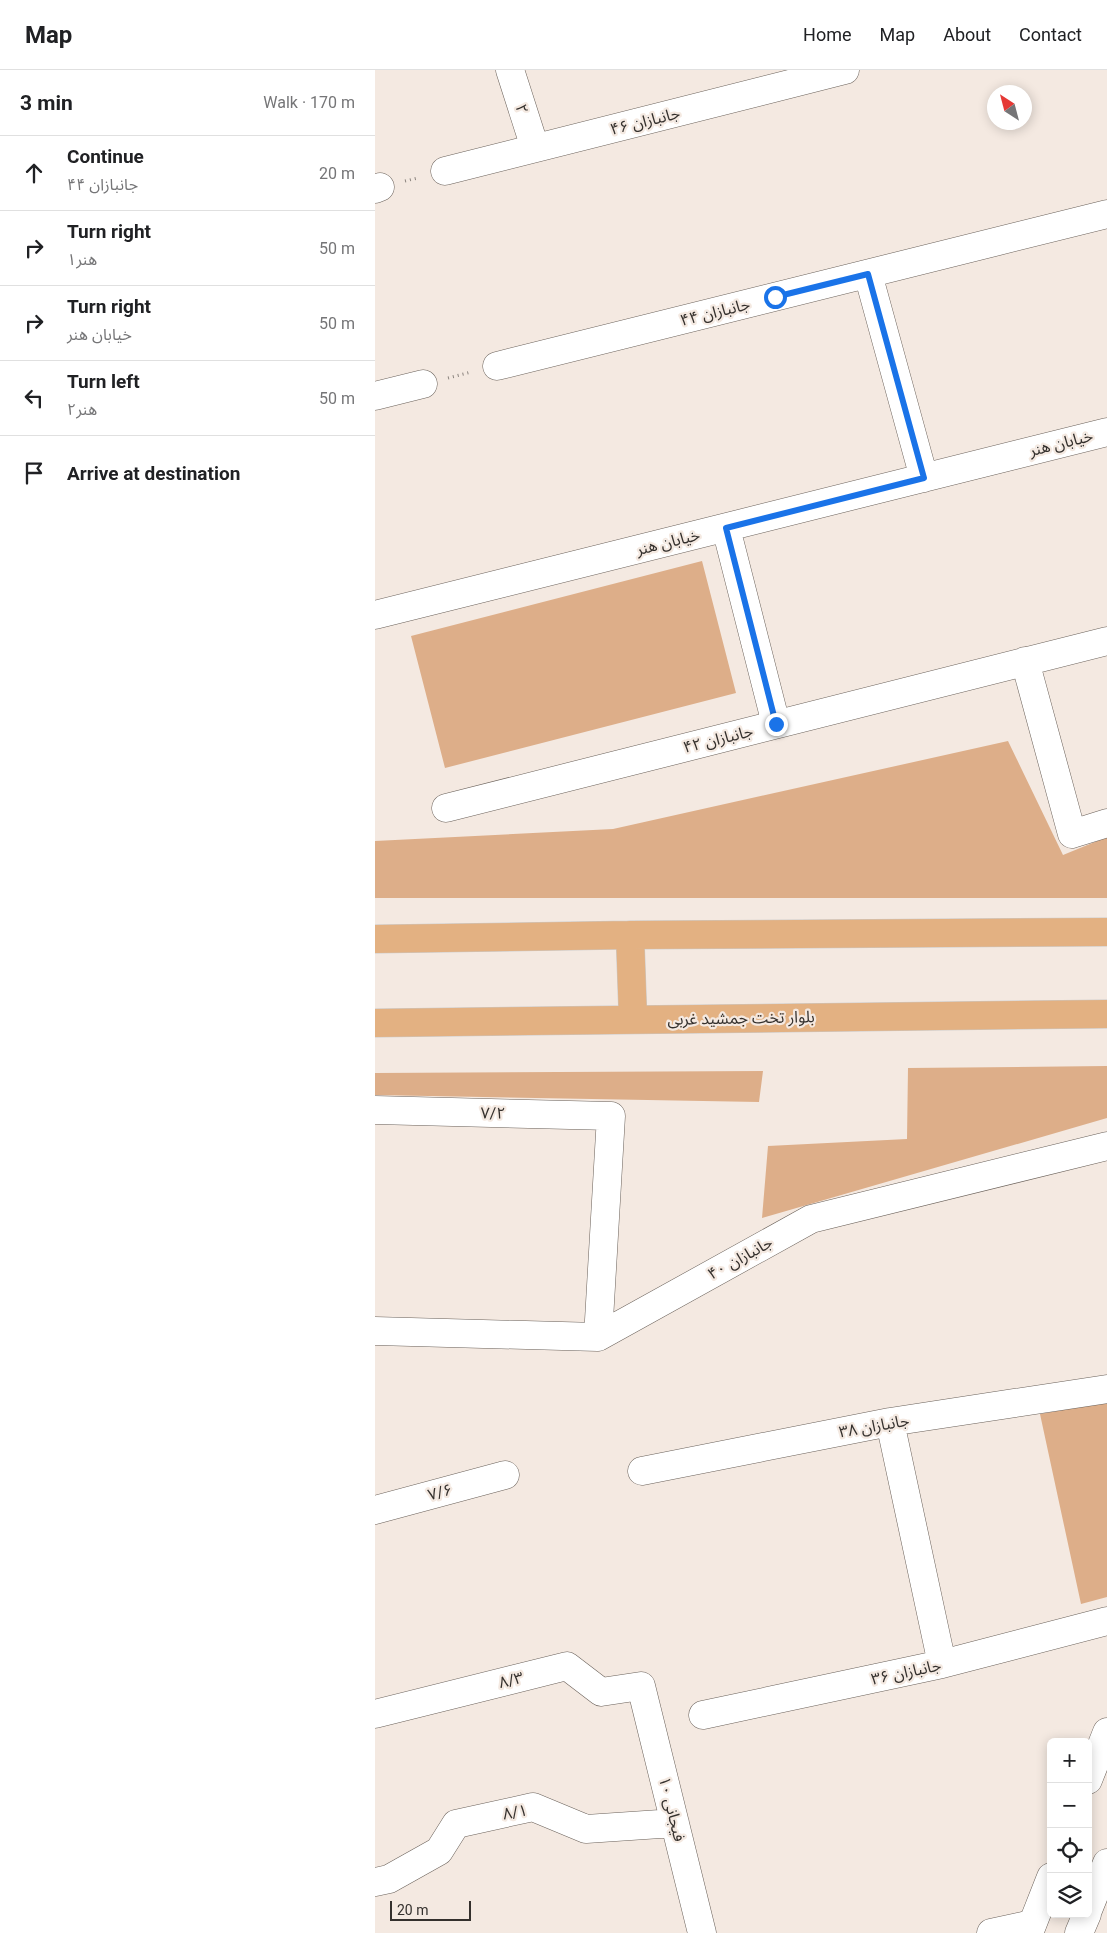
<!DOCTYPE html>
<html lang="en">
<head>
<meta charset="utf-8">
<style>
	:root { --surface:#fff; --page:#f2f2f2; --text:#202124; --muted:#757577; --line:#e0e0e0 }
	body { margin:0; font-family:Roboto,"Noto Sans Arabic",sans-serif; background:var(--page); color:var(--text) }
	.controls { position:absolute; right:15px; bottom:15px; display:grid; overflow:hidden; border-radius:8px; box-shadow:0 2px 12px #0003 }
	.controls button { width:45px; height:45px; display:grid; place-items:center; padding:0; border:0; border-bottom:1px solid var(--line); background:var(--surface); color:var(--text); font:25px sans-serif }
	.compass { position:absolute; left:612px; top:15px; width:45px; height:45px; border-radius:50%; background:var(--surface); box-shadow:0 2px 12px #0003; rotate:324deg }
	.scale { position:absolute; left:15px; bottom:12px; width:81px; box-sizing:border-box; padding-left:5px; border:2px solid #34302d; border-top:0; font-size:14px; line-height:18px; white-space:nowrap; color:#34302d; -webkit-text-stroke:4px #f4e9e1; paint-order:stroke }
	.stop { position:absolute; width:15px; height:15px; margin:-11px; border:4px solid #1a73e8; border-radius:50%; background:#fff }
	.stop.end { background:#1a73e8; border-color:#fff; box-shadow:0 1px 5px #0008 }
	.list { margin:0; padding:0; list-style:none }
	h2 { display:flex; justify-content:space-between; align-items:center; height:65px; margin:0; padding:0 20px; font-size:21px }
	h2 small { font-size:16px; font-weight:400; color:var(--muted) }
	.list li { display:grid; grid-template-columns:32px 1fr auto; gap:15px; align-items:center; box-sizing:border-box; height:75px; padding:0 20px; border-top:1px solid var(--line) }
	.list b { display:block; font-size:19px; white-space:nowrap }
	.list p { margin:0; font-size:16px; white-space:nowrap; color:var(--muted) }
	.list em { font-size:16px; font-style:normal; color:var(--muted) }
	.icon { flex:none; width:28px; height:28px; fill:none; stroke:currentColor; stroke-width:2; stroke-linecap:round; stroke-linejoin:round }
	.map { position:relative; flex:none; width:732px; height:1863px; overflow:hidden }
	header { display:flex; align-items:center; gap:30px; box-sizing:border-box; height:70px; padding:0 25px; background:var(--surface); border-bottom:1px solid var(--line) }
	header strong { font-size:24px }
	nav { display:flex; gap:28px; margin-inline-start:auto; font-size:18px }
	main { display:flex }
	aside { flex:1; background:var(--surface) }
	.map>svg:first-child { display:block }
	.green { fill:#ddae89 }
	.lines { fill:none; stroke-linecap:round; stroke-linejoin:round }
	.minor-casing { stroke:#6a615a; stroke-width:29 }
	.tertiary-casing { stroke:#6a615a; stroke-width:29 }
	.primary-casing { stroke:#cac9c8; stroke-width:29 }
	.path { stroke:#8b847e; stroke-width:3; stroke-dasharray:1 4; stroke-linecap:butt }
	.minor { stroke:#fff; stroke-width:28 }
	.tertiary { stroke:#fff; stroke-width:28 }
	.primary { stroke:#e3b182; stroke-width:28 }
	.route { stroke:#1a73e8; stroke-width:6 }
	.labels { text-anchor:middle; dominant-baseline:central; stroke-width:4.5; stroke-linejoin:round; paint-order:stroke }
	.street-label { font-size:16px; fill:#34302d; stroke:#f4e9e1 }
</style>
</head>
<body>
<header>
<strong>Map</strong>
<nav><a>Home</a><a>Map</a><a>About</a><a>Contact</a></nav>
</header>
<main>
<aside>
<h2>3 min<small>Walk · 170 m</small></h2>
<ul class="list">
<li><svg class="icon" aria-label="ahead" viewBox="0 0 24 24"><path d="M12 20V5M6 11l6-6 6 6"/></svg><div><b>Continue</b><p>۴۴ جانبازان</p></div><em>20 m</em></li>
<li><svg class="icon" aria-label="right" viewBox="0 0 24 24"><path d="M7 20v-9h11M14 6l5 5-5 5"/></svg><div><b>Turn right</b><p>هنر۱</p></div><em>50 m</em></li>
<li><svg class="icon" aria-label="right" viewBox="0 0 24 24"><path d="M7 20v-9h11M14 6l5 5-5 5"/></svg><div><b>Turn right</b><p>خیابان هنر</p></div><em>50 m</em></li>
<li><svg class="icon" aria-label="left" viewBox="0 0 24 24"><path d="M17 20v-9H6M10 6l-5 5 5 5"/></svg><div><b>Turn left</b><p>هنر۲</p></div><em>50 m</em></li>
<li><svg class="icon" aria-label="arrive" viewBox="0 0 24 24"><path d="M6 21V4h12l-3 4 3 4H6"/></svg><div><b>Arrive at destination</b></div></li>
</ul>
</aside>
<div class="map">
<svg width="732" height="1863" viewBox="0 0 732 1863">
	<rect width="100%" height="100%" fill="#f4e9e1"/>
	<!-- green -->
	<path class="green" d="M 327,491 L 361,623 L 70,698 L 36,566 Z
		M 633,671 L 688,785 L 732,767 L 732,828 L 0,828 L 0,771 L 238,759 Z
		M 732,996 L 732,1048 L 387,1148 L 393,1076 L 532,1069 L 533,998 Z
		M 388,1001 L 384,1032 L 0,1025 L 0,1003 Z
		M 732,1332 L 732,1527 L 706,1534 L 665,1344 Z"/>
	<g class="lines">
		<defs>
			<path id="minor" d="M 135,0 L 160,78
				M 70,101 L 470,0
				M 0,119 L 5,117
				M 493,204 L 549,408
				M 122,296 L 732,144
				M 0,326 L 48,314
				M 351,458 L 401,654
				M 0,545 L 732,362
				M 650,591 L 697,764 L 732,753
				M 71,738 L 732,571
				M 0,1040 L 236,1046 L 223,1267
				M 0,1261 L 223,1267 L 436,1149 L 732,1076
				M 515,1352 L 567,1594
				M 267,1401 L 515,1352 L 732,1319
				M 0,1440 L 130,1405
				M 0,1644 L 192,1596 L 226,1622 L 266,1616 L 327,1863
				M 328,1645 L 567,1594 L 732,1551
				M 0,1812 L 14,1809 L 64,1781 L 81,1754 L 158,1737 L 211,1759 L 300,1753
				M 616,1863 L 657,1854"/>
			<path id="tertiary" d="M 713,1710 L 732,1662
				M 713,1840 L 732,1793
				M 654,1863 L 676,1807
				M 704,1863 L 712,1844"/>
			<path id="primary" d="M 255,865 L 258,949
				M 0,869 L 255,865 L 732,862
				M 0,953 L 732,944"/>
		</defs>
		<!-- minor casing -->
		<use href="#minor" class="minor-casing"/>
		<!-- tertiary casing -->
		<use href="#tertiary" class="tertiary-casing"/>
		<!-- primary casing -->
		<use href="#primary" class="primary-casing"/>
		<!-- path -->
		<path class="path" d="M 30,111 L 43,108
			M 73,308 L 96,302"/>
		<!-- minor -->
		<use href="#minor" class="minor"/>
		<!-- tertiary -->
		<use href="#tertiary" class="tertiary"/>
		<!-- primary -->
		<use href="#primary" class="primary"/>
	</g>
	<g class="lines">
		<!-- route -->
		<path class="route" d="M 400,227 L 493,204 L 549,408 L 351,458 L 401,654"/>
	</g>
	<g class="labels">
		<!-- street labels -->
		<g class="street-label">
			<text transform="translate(147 39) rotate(72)">۲</text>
			<text transform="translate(270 51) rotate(-14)">۴۶ جانبازان</text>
			<text transform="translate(340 242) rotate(-14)">۴۴ جانبازان</text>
			<text transform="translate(686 373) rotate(-14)">خیابان هنر</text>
			<text transform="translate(293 472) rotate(-14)">خیابان هنر</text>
			<text transform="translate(343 669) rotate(-14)">۴۲ جانبازان</text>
			<text transform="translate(366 948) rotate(-1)">بلوار تخت جمشید غربی</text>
			<text transform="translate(118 1043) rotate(1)">۷/۲</text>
			<text transform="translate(365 1188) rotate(-29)">۴۰ جانبازان</text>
			<text transform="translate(499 1356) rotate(-10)">۳۸ جانبازان</text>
			<text transform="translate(65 1422) rotate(-15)">۷/۶</text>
			<text transform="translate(531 1602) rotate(-12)">۳۶ جانبازان</text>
			<text transform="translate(136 1610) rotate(-14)">۸/۳</text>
			<text transform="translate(297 1739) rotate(76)">فیجانی ۱۰</text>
			<text transform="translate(140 1742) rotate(-10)">۸/۱</text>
		</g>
	</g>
</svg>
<div class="controls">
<button>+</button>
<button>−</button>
<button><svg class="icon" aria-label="locate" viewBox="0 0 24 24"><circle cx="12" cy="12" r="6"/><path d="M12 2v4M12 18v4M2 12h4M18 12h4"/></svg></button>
<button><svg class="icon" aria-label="layers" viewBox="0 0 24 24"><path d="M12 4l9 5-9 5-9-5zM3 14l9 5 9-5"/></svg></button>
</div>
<svg class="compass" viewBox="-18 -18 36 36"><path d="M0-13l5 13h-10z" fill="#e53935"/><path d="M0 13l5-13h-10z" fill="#757577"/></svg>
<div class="scale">20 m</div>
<div class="stop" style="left:400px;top:227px"></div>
<div class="stop end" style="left:401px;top:654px"></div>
</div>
</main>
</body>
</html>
